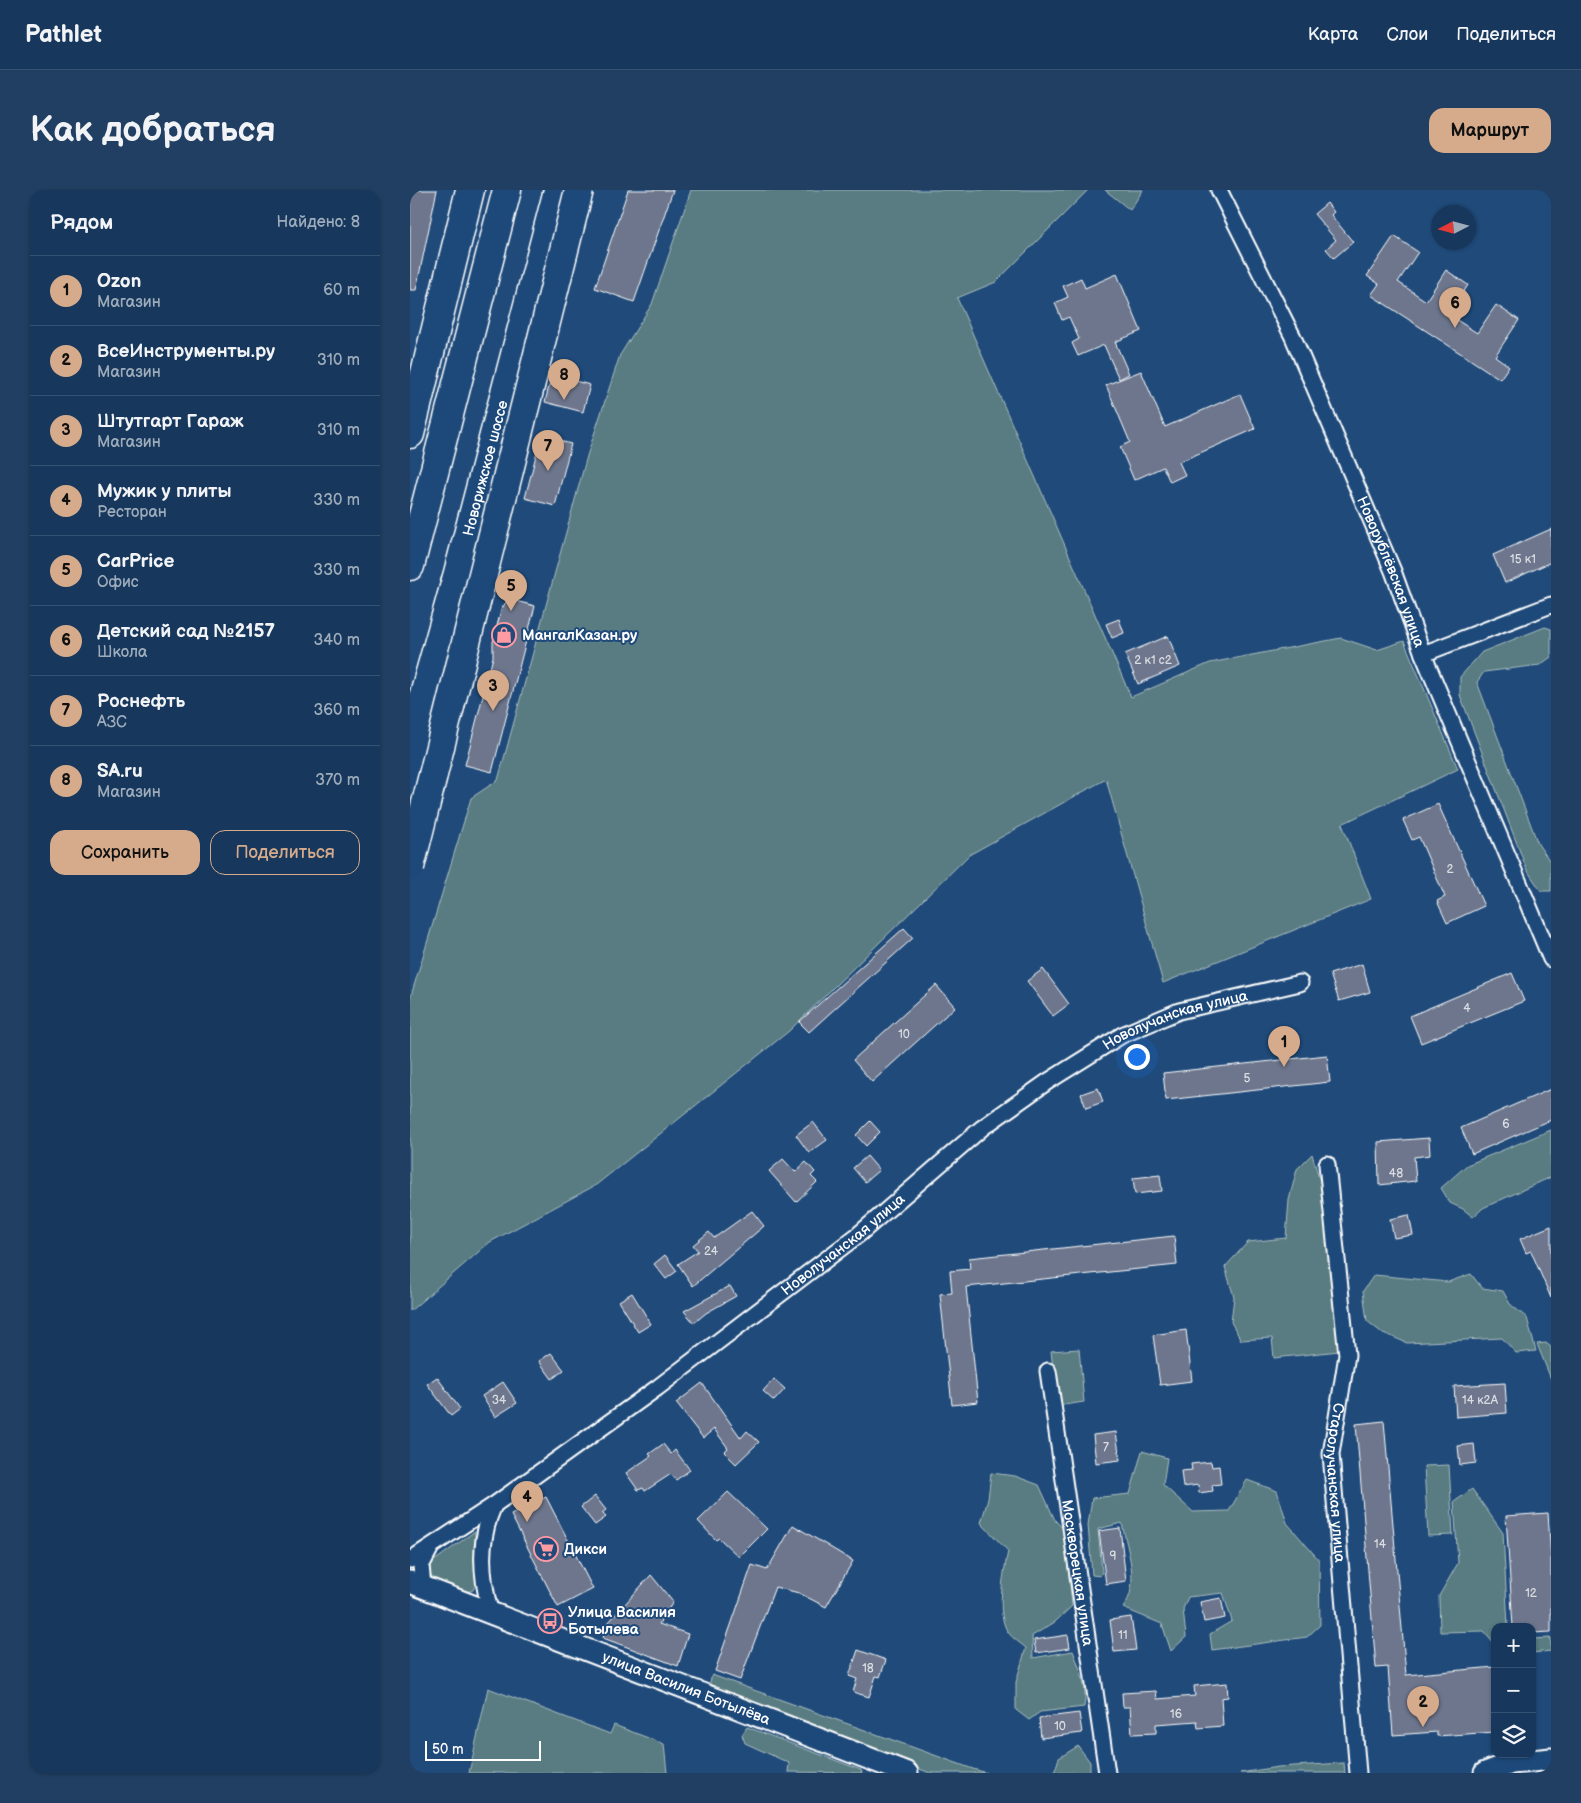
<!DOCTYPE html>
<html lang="ru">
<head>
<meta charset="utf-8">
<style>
	:root { --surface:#17385c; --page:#203f62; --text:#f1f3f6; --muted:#9eacbb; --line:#365272; --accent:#d6ab8b }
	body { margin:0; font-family:"Balsamiq Sans",sans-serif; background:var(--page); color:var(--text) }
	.controls { position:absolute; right:15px; bottom:15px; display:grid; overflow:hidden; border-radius:10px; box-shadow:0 1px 4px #0004 }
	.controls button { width:45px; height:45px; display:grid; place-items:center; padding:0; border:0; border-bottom:1px solid var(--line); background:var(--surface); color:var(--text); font:25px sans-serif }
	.compass { position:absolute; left:1021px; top:15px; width:45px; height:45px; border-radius:50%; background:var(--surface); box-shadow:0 1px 4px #0004; rotate:264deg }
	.scale { position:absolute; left:15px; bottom:12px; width:116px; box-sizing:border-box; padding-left:5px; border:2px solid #fff; border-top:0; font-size:14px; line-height:18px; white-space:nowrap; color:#fff; -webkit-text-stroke:4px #1f4a7a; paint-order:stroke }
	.you { position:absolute; left:726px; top:866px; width:18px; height:18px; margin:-12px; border:4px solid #fff; border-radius:50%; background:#1a73e8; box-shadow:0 0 0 8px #1a73e833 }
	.badge { display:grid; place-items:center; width:32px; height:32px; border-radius:50%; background:var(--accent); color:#111; font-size:16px; font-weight:700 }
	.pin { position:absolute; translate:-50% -41px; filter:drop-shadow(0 1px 2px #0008) }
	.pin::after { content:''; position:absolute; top:26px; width:18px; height:15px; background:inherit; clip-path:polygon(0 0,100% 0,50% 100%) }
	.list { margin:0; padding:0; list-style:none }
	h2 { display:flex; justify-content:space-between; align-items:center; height:65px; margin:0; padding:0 20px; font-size:21px }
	h2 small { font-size:16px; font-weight:400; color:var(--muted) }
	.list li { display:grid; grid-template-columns:32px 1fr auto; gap:15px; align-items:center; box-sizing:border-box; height:70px; padding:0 20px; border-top:1px solid var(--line) }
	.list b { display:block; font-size:19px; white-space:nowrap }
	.list p { margin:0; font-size:16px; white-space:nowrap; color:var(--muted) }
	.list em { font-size:16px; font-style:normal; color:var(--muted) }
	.actions { display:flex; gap:10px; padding:15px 20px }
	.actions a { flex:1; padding:11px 0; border:1px solid var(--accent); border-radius:15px; text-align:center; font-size:18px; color:var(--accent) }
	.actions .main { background:var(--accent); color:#111 }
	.icon { flex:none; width:28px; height:28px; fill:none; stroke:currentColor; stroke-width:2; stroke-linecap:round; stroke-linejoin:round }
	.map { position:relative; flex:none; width:1141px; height:1583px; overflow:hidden; border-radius:15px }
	header { display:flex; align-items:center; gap:30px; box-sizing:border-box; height:70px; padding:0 25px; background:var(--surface); border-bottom:1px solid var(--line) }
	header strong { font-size:24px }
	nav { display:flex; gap:28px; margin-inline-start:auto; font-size:18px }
	.intro { display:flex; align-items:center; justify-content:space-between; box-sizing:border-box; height:120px; padding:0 30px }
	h1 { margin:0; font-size:35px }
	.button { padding:12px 22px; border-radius:15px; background:var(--accent); color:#111; font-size:18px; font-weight:700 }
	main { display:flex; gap:30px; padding:0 30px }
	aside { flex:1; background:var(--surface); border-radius:15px; box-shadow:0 1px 4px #0004 }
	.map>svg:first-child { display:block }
	.green { fill:#597c81; stroke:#acbec0 }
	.building { fill:#6d768d; stroke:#fff }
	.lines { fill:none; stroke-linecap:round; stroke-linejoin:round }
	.street-casing { stroke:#fff; stroke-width:19 }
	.secondary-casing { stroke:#fff; stroke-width:25 }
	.highway-casing { stroke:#fff; stroke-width:31 }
	.street { stroke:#1f4a7a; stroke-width:15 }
	.secondary { stroke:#1f4a7a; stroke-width:21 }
	.highway { stroke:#1f4a7a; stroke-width:28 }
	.highway-bridge-casing { stroke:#fff; stroke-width:31; stroke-linecap:butt }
	.highway-bridge { stroke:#1f4a7a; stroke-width:28 }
	.labels { text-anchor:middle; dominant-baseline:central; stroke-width:4; stroke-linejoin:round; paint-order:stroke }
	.number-label { font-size:12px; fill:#dadde2 }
	.street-label { font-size:15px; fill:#fff; stroke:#1f4a7a }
	.poi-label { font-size:15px; font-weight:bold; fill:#fff; stroke:#1f4a7a; text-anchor:start }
</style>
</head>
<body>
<header>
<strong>Pathlet</strong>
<nav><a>Карта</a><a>Слои</a><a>Поделиться</a></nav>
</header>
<div class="intro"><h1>Как добраться</h1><a class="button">Маршрут</a></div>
<main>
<aside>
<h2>Рядом<small>Найдено: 8</small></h2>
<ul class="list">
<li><span class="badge">1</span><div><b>Ozon</b><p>Магазин</p></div><em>60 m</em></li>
<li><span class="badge">2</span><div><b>ВсеИнструменты.ру</b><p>Магазин</p></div><em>310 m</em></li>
<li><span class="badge">3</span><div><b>Штутгарт Гараж</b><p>Магазин</p></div><em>310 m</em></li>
<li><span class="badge">4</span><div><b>Мужик у плиты</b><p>Ресторан</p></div><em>330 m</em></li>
<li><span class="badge">5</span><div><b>CarPrice</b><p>Офис</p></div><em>330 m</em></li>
<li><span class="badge">6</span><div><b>Детский сад №2157</b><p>Школа</p></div><em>340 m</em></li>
<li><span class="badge">7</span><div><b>Роснефть</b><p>АЗС</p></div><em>360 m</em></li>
<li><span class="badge">8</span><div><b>SA.ru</b><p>Магазин</p></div><em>370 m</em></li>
</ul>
<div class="actions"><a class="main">Сохранить</a><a>Поделиться</a></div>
</aside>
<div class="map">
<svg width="1141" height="1583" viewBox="0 0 1141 1583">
	<rect width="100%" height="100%" fill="#1f4a7a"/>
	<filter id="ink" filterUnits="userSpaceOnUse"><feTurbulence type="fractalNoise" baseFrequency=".02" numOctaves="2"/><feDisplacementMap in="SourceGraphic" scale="10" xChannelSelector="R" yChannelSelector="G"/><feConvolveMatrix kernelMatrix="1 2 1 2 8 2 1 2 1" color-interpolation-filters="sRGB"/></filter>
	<g filter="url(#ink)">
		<!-- green -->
		<path class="green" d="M 281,0 L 678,0 L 586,92 L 547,108 L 721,507 L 800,473 L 931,448 L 967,460 L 994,451 L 1048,579 L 932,634 L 961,709 L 753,793 L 696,589 L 559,665 L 379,841 L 186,995 L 80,1052 L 0,1121 L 0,809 L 61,608 L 88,590 L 177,266 L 210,165 L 242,114 Z
			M 695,0 L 733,0 L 720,20 Z
			M 1135,437 L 1141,439 L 1141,467 L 1130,475 L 1074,482 L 1067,492 L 1128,654 L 1141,673 L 1141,701 L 1131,701 L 1117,680 L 1050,505 L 1050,487 L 1072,462 Z
			M 1141,940 L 1141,987 L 1073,1018 L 1063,1027 L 1053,1019 L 1040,1013 L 1031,998 L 1057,975 Z
			M 902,964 L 913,1002 L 929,1161 L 864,1168 L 862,1148 L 831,1150 L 821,1132 L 824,1107 L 815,1077 L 838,1052 L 876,1048 L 879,1010 L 887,979 Z
			M 1061,1084 L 1072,1098 L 1093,1101 L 1100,1114 L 1117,1128 L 1126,1161 L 1106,1163 L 1092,1148 L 997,1153 L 971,1142 L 957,1131 L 953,1101 L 964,1085 L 1038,1092 Z
			M 1136,1153 L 1141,1157 L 1141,1189 L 1127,1154 Z
			M 669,1159 L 674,1212 L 647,1216 L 641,1161 Z
			M 732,1261 L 757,1268 L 753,1295 L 783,1322 L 819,1321 L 837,1290 L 867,1301 L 877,1333 L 909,1370 L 910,1435 L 897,1447 L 802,1460 L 800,1444 L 822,1431 L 813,1403 L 778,1407 L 773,1419 L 776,1447 L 761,1461 L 752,1434 L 713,1418 C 731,1394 717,1360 712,1333 L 688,1339 L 692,1382 L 690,1386 L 682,1385 L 678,1335 L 682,1308 L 720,1304 Z
			M 1039,1275 L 1043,1345 L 1018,1346 L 1014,1276 Z
			M 581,1283 L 605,1286 L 629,1295 L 645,1330 L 655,1341 L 662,1416 L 645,1432 L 622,1446 L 623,1468 L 663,1461 C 670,1479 678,1498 674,1517 L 630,1522 L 619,1530 L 606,1520 L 606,1492 L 616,1458 C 610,1453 602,1448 598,1442 C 585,1423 594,1382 598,1361 L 571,1333 L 578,1309 Z
			M 1062,1299 L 1093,1343 L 1098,1437 L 1085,1437 L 1085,1454 L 1074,1441 L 1030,1442 L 1029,1406 L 1048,1373 L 1044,1312 Z
			M 65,1341 L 66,1394 L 63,1400 C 53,1406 25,1391 17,1383 L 20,1374 Z
			M 1141,1448 L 1141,1461 L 1122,1463 L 1122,1449 Z
			M 302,1485 L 563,1579 L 577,1583 L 520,1583 L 298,1499 Z
			M 78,1498 L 200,1544 L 204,1535 L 254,1554 L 257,1583 L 59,1583 Z
			M 337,1537 L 451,1580 L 452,1583 L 378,1582 L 379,1573 L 335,1553 L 332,1545 Z
			M 668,1556 L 680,1572 L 680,1583 L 644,1583 L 649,1568 Z
			M 934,1573 L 935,1583 L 830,1583 L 868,1577 Z"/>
		<!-- building -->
		<path class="building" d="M 0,0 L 27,0 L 6,100 L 0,100 Z
			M 218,0 L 263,0 L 224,112 L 185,98 Z
			M 917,13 L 924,22 L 921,25 L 943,52 L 924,68 L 916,59 L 926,50 L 904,24 Z
			M 984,46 L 1008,62 L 988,92 L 1016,111 L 1036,80 L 1058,95 L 1039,125 L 1067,143 L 1086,115 L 1109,130 L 1085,166 L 1099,176 L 1090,189 L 961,105 L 969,94 L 957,86 Z
			M 707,84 L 731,141 L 705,152 L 719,184 L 709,189 L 694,155 L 668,166 L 662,153 L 669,149 L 659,127 L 652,130 L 645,113 L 658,107 L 653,96 L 671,88 L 675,98 Z
			M 731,181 L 755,237 L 830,204 L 845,239 L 769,272 L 775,285 L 760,292 L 753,277 L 724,290 L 710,257 L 720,252 L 696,195 Z
			M 142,185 L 180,195 L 173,222 L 135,212 Z
			M 131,246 L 161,254 L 145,316 L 115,308 Z
			M 1141,339 L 1141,372 L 1095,393 L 1083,365 Z
			M 98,409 L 125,416 L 82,582 L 55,575 L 83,467 L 83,452 L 91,420 Z
			M 709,429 L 714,443 L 702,448 L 696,434 Z
			M 758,446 L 770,476 L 728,494 L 715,464 Z
			M 1028,614 L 1074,716 L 1037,733 L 1027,711 L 1035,707 L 1009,647 L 1002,650 L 993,630 Z
			M 494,738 L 503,748 L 399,842 L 389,832 Z
			M 952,774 L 960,802 L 929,811 L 920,784 Z
			M 633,779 L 659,814 L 643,826 L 617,791 Z
			M 1102,783 L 1114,811 L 1011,853 L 1000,826 Z
			M 526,795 L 545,817 L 462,892 L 443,870 Z
			M 917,865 L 920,892 L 756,910 L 753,883 Z
			M 688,898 L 693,912 L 676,918 L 671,904 Z
			M 1141,899 L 1141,930 L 1062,964 L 1051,938 Z
			M 460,931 L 470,942 L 456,956 L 446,945 Z
			M 403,932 L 417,950 L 399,963 L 386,945 Z
			M 1019,948 L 1020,965 L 1004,967 L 1006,991 L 969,995 L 968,952 Z
			M 457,966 L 469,980 L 455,992 L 443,978 Z
			M 373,969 L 385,982 L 396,972 L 405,982 L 401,986 L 407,992 L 386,1012 L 359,981 Z
			M 750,985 L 752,1001 L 725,1004 L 723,988 Z
			M 342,1021 L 354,1036 L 283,1096 L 268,1074 L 288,1061 L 283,1055 L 299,1042 L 304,1048 Z
			M 999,1025 L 1003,1045 L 984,1048 L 980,1029 Z
			M 1141,1036 L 1141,1108 L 1121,1061 L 1116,1063 L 1110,1049 Z
			M 764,1046 L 767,1075 L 556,1097 L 568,1212 L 542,1215 L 530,1104 L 542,1103 L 540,1081 L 560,1079 L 559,1068 Z
			M 255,1065 L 267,1081 L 256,1089 L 244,1074 Z
			M 320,1096 L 326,1106 L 296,1123 L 284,1133 L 274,1121 Z
			M 222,1103 L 241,1134 L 228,1142 L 209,1111 Z
			M 776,1140 L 782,1191 L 750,1195 L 743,1145 Z
			M 141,1163 L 154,1180 L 142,1189 L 129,1171 Z
			M 27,1187 L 50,1219 L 41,1226 L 17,1194 Z
			M 364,1189 L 375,1199 L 364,1211 L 353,1201 Z
			M 93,1192 L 107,1213 L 85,1227 L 72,1206 Z
			M 292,1193 L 331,1248 L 337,1241 L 349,1252 L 326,1274 L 314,1262 L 318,1258 L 304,1239 L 293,1248 L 266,1213 Z
			M 1095,1193 L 1097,1223 L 1046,1227 L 1044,1196 Z
			M 974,1231 L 996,1485 L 1085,1477 L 1085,1542 L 1027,1546 L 1027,1542 L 983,1545 L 978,1477 L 966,1478 L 946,1234 Z
			M 706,1242 L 710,1270 L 686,1273 L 683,1245 Z
			M 253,1254 L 261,1264 L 265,1260 L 280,1280 L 266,1290 L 261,1284 L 235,1301 L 233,1298 L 228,1300 L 216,1283 L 241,1266 L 239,1264 Z
			M 1064,1254 L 1066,1273 L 1050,1275 L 1048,1256 Z
			M 801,1272 L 802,1277 L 809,1276 L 811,1294 L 802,1295 L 803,1301 L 789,1303 L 788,1295 L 773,1297 L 771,1281 L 782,1280 L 781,1274 Z
			M 318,1302 L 357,1339 L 329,1367 L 309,1348 L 306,1350 L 288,1331 Z
			M 185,1306 L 196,1320 L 192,1323 L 196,1327 L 185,1335 L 171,1317 Z
			M 136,1307 L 183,1399 L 148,1417 L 101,1325 Z
			M 1138,1323 L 1141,1370 L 1141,1442 L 1122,1443 L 1122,1437 L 1103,1437 L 1096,1326 Z
			M 383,1335 L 443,1371 L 416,1417 L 389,1403 L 365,1397 L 330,1490 L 305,1481 L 342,1375 L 357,1380 Z
			M 710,1338 L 716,1391 L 696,1394 L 689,1341 Z
			M 241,1385 L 263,1412 L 249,1434 L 278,1444 L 268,1476 L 193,1448 L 198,1433 Z
			M 811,1408 L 815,1428 L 794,1432 L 790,1412 Z
			M 721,1427 L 726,1460 L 704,1462 L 700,1430 Z
			M 658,1445 L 660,1458 L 626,1463 L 624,1450 Z
			M 448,1460 L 476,1470 L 470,1487 L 466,1486 L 459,1507 L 443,1502 L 447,1489 L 439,1486 Z
			M 817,1493 L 818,1507 L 811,1508 L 813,1536 L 788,1538 L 787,1531 L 746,1534 L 746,1543 L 722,1544 L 720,1517 L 713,1517 L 712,1503 L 746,1501 L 747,1509 L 785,1506 L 784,1496 Z
			M 669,1523 L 672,1543 L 631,1548 L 629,1528 Z"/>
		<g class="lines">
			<defs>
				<g id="street">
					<path id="s1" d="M 809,0 L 883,147 L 983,381 L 1013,464 L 1141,769"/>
					<path d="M 1013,464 L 1141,415"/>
					<path id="s2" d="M 917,974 L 937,1165 L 921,1264 L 948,1583"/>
					<path id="s3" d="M 638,1181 L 697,1583"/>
					<path id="s4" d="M 0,1370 L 84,1315 L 247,1198 L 448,1045 L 572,938 L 637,892 L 712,845 L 769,821 L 890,793"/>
					<path d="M 13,1396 L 11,1376 L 20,1359"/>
					<path d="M 80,1421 C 71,1385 68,1351 84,1315"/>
				</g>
				<g id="secondary">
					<path d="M 3,633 L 7,536"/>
					<path id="s5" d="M 0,1392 L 497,1583"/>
					<path d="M 1075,1583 L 1102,1573 L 1141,1569"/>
				</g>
				<g id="highway">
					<path d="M 0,244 L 60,0"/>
					<path d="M 0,376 L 97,0"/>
					<path id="s6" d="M 0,554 L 48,383 L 148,0"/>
				</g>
			</defs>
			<!-- street casing -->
			<use href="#street" class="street-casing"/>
			<!-- secondary casing -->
			<use href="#secondary" class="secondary-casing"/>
			<!-- highway casing -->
			<use href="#highway" class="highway-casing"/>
			<!-- street -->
			<use href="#street" class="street"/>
			<!-- secondary -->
			<use href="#secondary" class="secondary"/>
			<!-- highway -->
			<use href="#highway" class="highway"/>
			<defs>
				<path id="highway-bridge" d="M 0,677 L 169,0"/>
			</defs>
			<!-- highway-bridge casing -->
			<use href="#highway-bridge" class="highway-bridge-casing"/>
			<!-- highway-bridge -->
			<use href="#highway-bridge" class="highway-bridge"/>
		</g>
	</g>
	<!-- icons -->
	<defs>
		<symbol id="shop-ring" viewBox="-11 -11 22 22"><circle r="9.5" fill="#1f4a7a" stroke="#ff9aa2" stroke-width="1.5"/><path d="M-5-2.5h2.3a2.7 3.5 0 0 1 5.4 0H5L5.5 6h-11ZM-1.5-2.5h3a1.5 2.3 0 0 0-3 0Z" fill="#ff9aa2"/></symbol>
		<symbol id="supermarket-ring" viewBox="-11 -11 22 22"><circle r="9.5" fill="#1f4a7a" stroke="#ff9aa2" stroke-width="1.5"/><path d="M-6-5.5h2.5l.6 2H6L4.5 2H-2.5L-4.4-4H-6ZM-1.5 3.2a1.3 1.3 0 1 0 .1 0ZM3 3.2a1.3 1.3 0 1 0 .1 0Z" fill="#ff9aa2"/></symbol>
		<symbol id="bus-ring" viewBox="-11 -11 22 22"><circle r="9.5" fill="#1f4a7a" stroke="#ff9aa2" stroke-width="1.5"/><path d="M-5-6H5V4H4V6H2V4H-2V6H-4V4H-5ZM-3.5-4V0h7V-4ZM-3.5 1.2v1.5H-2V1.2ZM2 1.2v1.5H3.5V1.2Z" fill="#ff9aa2"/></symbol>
	</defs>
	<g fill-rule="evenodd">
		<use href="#shop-ring" x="80" y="431" width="28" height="28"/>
		<use href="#supermarket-ring" x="122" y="1345" width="28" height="28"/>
		<use href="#bus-ring" x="126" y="1417" width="28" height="28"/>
	</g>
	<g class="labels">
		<!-- number labels -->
		<g class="number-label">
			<text x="1113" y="369">15 к1</text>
			<text x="743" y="470">2 к1 с2</text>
			<text x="1040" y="679">2</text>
			<text x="1057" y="818">4</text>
			<text x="494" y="844">10</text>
			<text x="837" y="888">5</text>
			<text x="1096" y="934">6</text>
			<text x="986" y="983">48</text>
			<text x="301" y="1061">24</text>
			<text x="89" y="1210">34</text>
			<text x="1070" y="1210">14 к2А</text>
			<text x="696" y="1257">7</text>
			<text x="970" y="1354">14</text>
			<text x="703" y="1366">9</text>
			<text x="1121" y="1403">12</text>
			<text x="713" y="1445">11</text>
			<text x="458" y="1478">18</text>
			<text x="766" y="1524">16</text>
			<text x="650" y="1536">10</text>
		</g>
		<!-- street labels -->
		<g class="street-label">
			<text stroke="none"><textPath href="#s6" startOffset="286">Новорижское шоссе</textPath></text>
			<text stroke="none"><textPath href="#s1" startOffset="419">Новорублёвская улица</textPath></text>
			<text stroke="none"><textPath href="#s4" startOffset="941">Новолучанская улица</textPath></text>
			<text stroke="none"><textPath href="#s4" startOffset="536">Новолучанская улица</textPath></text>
			<text stroke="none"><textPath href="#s2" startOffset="321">Старолучанская улица</textPath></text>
			<text stroke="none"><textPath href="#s3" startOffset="204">Москворецкая улица</textPath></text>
			<text stroke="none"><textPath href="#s5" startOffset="296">улица Василия Ботылёва</textPath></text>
		</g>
		<!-- poi labels -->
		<g class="poi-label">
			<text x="112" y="445">МангалКазан.ру</text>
			<text x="154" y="1359">Дикси</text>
			<text x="158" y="1422">Улица Василия<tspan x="158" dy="17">Ботылева</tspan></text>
		</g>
	</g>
</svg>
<div class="controls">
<button>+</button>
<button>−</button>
<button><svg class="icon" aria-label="layers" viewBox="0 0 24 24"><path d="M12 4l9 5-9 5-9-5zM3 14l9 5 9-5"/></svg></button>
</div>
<svg class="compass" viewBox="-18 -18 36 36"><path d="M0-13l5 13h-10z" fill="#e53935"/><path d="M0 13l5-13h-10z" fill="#9eacbb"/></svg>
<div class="scale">50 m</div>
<div class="you"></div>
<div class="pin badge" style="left:874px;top:877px">1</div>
<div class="pin badge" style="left:1013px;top:1537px">2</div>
<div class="pin badge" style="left:83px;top:521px">3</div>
<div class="pin badge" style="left:117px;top:1332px">4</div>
<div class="pin badge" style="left:101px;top:421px">5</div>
<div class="pin badge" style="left:1045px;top:138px">6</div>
<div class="pin badge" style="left:138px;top:281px">7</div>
<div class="pin badge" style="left:154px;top:210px">8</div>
</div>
</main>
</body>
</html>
